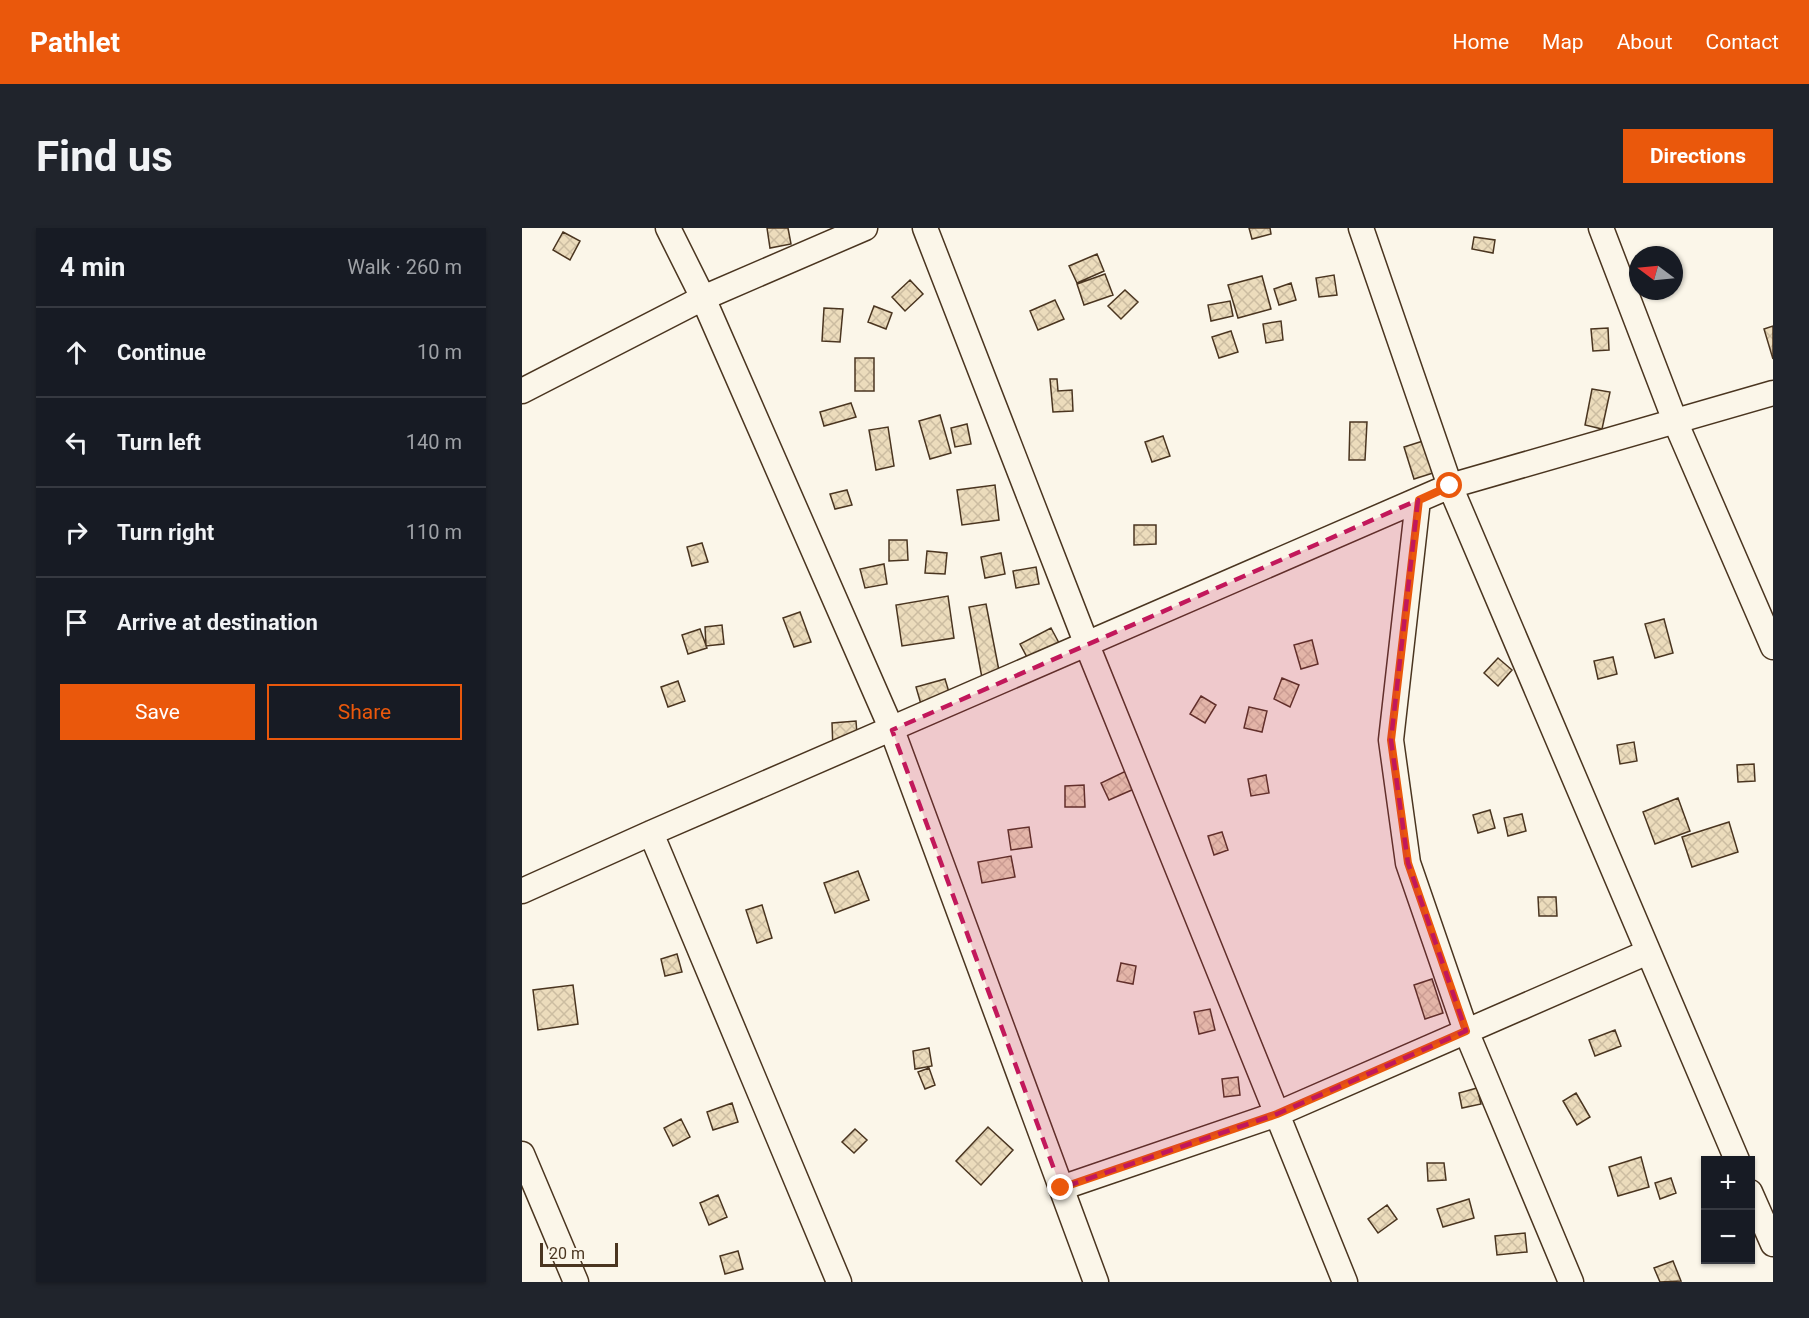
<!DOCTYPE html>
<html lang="en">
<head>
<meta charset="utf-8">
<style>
	:root { --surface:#171b24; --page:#20242c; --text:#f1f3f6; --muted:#9ea1a6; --line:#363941; --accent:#ea580c }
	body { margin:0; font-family:Roboto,sans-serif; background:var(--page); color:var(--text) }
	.controls { position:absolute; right:18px; bottom:18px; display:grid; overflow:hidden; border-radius:0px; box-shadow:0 2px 4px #0004 }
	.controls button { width:54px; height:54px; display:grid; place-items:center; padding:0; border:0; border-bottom:2px solid var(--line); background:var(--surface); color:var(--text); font:30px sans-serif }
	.compass { position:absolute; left:1107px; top:18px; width:54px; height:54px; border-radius:50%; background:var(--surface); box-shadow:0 2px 4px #0004; rotate:286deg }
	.scale { position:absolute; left:18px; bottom:15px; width:78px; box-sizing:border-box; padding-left:6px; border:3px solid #4a3520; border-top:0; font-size:16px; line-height:21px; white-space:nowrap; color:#4a3520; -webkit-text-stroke:4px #fbf6e9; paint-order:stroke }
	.stop { position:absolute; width:18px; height:18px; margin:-14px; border:4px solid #ea580c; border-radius:50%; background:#fff }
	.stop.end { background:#ea580c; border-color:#fff; box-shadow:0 2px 6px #0008 }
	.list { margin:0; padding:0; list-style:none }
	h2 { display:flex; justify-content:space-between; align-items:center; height:78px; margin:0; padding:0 24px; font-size:26px }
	h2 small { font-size:20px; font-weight:400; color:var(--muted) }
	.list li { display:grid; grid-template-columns:39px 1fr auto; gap:18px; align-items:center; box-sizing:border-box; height:90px; padding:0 24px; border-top:2px solid var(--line) }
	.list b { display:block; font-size:22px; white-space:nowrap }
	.list em { font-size:20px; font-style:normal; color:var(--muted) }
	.actions { display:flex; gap:12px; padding:18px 24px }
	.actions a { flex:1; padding:14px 0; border:2px solid var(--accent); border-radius:0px; text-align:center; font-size:21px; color:var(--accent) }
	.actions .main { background:var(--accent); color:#fff }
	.icon { flex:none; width:33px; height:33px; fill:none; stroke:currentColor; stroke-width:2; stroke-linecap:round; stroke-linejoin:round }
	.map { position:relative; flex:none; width:1251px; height:1054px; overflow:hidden; border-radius:0px }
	header { display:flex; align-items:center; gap:36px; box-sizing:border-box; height:84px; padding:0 30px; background:var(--accent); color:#fff }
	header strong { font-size:28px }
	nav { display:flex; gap:33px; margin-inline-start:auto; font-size:21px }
	.intro { display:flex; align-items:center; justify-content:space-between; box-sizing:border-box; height:144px; padding:0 36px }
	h1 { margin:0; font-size:42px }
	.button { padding:15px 27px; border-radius:0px; background:var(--accent); color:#fff; font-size:21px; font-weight:700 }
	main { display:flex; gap:36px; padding:0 36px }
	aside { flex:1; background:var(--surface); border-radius:0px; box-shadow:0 2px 4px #0004 }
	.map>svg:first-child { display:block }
	.building { fill:url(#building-cross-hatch); stroke:#4a3520; stroke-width:1.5 }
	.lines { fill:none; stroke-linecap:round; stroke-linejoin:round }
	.minor-casing { stroke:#4a3520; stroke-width:27 }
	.minor { stroke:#fbf6e9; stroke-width:24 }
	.route { stroke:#ea580c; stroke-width:8 }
	.marked { fill:#c2185b; fill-opacity:0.2; stroke:#c2185b; stroke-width:4.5; stroke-dasharray:12 8; stroke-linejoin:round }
</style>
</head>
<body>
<header>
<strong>Pathlet</strong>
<nav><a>Home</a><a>Map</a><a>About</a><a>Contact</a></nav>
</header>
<div class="intro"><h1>Find us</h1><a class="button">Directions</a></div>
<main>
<aside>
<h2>4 min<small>Walk · 260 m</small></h2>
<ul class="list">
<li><svg class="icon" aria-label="ahead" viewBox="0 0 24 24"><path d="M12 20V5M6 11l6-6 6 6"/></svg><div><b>Continue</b></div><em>10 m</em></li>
<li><svg class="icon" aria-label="left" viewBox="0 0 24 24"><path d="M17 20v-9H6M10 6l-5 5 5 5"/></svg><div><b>Turn left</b></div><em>140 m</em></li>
<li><svg class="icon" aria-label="right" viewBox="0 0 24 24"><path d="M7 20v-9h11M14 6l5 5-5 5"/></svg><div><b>Turn right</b></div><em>110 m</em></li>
<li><svg class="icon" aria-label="arrive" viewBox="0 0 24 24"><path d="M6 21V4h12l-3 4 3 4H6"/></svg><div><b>Arrive at destination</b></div></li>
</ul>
<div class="actions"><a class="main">Save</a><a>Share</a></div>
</aside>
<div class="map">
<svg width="1251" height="1054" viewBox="0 0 1251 1054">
	<defs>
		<pattern id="building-cross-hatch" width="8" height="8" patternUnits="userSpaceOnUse" patternTransform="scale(1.5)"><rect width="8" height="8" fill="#ecdcbc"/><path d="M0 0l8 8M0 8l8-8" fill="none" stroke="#ccbda1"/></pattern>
	</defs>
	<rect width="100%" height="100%" fill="#fbf6e9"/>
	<!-- building -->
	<path class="building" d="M 245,0 L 266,0 L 269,16 L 248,20 Z
		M 727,0 L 748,0 L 749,6 L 730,11 Z
		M 41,4 L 58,13 L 48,32 L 31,22 Z
		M 952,9 L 973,12 L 971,25 L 950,21 Z
		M 575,26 L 582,43 L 555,55 L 547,38 Z
		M 583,46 L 591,67 L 562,77 L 555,56 Z
		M 812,47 L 815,67 L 797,69 L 794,50 Z
		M 740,48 L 749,81 L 716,90 L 706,57 Z
		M 388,52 L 401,66 L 383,83 L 370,69 Z
		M 769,55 L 774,72 L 757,77 L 752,61 Z
		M 603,62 L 616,74 L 599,91 L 586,78 Z
		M 533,72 L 542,91 L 516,102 L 508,83 Z
		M 708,73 L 711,88 L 689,93 L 686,77 Z
		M 352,78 L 370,85 L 364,101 L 346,94 Z
		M 302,80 L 321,81 L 318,114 L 300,113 Z
		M 759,93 L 761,112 L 744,115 L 741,96 Z
		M 1251,98 L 1251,131 L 1242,101 Z
		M 1086,100 L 1087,122 L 1071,123 L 1069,101 Z
		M 709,103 L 716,124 L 697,130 L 690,109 Z
		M 333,130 L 352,130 L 352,163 L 333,163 Z
		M 528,151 L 535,151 L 536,163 L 550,162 L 551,183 L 531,184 Z
		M 1070,161 L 1088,164 L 1080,201 L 1063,197 Z
		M 329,175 L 334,189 L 302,198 L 298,184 Z
		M 418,187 L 429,225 L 408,231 L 397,193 Z
		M 828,194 L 845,194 L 843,232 L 827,232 Z
		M 445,196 L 449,216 L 433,219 L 429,200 Z
		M 366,199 L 372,238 L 354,242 L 347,202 Z
		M 641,208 L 648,228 L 630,234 L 623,214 Z
		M 901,213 L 911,245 L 892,251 L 882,219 Z
		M 473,257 L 477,292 L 440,297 L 435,262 Z
		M 325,262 L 330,277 L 313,281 L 308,266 Z
		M 612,297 L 634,297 L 634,316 L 612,317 Z
		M 367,312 L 385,312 L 386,332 L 367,333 Z
		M 180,315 L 186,334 L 170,338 L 165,319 Z
		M 405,323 L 425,325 L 423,346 L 403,345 Z
		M 479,325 L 483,346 L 463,350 L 459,329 Z
		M 362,336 L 365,356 L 343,360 L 338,341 Z
		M 514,339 L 517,356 L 494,360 L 491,343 Z
		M 426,368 L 432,410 L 380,418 L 374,377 Z
		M 464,376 L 480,458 L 462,461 L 447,379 Z
		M 278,384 L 289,414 L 272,419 L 261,390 Z
		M 1142,391 L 1151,425 L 1133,430 L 1123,396 Z
		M 200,397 L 202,416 L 184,418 L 183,399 Z
		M 529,400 L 545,430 L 514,446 L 498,416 Z
		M 178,401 L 185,420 L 166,426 L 160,407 Z
		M 790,412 L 796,436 L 779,441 L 772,417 Z
		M 1091,429 L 1095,446 L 1076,451 L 1072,433 Z
		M 976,430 L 990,442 L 976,458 L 962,445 Z
		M 760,450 L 777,457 L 768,479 L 752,471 Z
		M 423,451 L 430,474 L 401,483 L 394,459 Z
		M 156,453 L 163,473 L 146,479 L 139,459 Z
		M 679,468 L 694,477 L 683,495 L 668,486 Z
		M 727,479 L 745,483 L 740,504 L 722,500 Z
		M 334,493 L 336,520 L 311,522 L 310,495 Z
		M 1112,514 L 1115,533 L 1098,536 L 1095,517 Z
		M 1232,536 L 1233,553 L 1216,554 L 1215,537 Z
		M 604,543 L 612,561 L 587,572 L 579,555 Z
		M 744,547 L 747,565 L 729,568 L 726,551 Z
		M 562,557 L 563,579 L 543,579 L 543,558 Z
		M 1156,570 L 1168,603 L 1133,616 L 1121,584 Z
		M 968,582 L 973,600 L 956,605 L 951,587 Z
		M 1000,586 L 1004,603 L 986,608 L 982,590 Z
		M 1207,594 L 1216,624 L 1170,639 L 1160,609 Z
		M 507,599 L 510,619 L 489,622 L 486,602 Z
		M 700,604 L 706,622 L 692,627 L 686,608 Z
		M 489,628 L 493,649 L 460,655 L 456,634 Z
		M 336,643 L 347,672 L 313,685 L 302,655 Z
		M 1016,669 L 1034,669 L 1035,688 L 1017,688 Z
		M 240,677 L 250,710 L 235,715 L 224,682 Z
		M 155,726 L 160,744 L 143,748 L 139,731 Z
		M 599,735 L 614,738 L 611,756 L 595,753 Z
		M 910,751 L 921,785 L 903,791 L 892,757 Z
		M 51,757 L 56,796 L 16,802 L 11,762 Z
		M 688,781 L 693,802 L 677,806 L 672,784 Z
		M 1093,802 L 1099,818 L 1073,828 L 1067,812 Z
		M 407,820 L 410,838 L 393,841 L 391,823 Z
		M 407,840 L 413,857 L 403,861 L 396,844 Z
		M 716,849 L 718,867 L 702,869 L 700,851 Z
		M 955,860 L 959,876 L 940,880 L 937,865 Z
		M 1054,865 L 1068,889 L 1055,897 L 1041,873 Z
		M 210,875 L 216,894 L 191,902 L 185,884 Z
		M 159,891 L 168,909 L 151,918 L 142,900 Z
		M 466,899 L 491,922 L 459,957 L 434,933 Z
		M 333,901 L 345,912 L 332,925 L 320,914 Z
		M 1119,929 L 1127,959 L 1096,968 L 1087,939 Z
		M 905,935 L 922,935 L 924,952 L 906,953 Z
		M 1149,950 L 1154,965 L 1138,971 L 1133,955 Z
		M 196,967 L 205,989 L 187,997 L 178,975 Z
		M 947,971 L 952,990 L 921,999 L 915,981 Z
		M 865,977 L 875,991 L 856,1005 L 846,991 Z
		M 1003,1005 L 1005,1024 L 975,1027 L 973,1008 Z
		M 216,1023 L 221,1041 L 203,1046 L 198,1028 Z
		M 1151,1033 L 1159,1053 L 1138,1054 L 1132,1040 Z"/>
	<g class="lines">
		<defs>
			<path id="minor" d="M 146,0 L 181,70 L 370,502 L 574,1054
				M 403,0 L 565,417 L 823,1054
				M 839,0 L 928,258 L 1215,932
				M 1079,0 L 1153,193 L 1251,419
				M 0,163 L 181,70 L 343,0
				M 896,272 L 869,512 L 886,635 L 944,803 L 1049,1054
				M 129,605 L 317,1054
				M 0,663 L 129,605 L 928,258 L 1251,165
				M 0,926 L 54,1054
				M 539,960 L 755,886 L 1126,724
				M 1228,964 L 1251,1016"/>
		</defs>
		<!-- minor casing -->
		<use href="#minor" class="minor-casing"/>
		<!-- minor -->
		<use href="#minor" class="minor"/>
	</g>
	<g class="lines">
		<!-- route -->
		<path class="route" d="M 539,960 L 755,886 L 944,803 L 886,635 L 869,512 L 897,272 L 928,258"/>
	</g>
	<!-- marked area -->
	<path class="marked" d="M 896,272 L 869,512 L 886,635 L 944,803 L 755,886 L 539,960 L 370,502 Z"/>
</svg>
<div class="controls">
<button>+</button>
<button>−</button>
</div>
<svg class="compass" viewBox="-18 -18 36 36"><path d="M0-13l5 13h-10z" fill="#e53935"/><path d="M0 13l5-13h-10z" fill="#9ea1a6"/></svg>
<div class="scale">20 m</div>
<div class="stop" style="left:928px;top:258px"></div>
<div class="stop end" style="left:539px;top:960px"></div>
</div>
</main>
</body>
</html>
